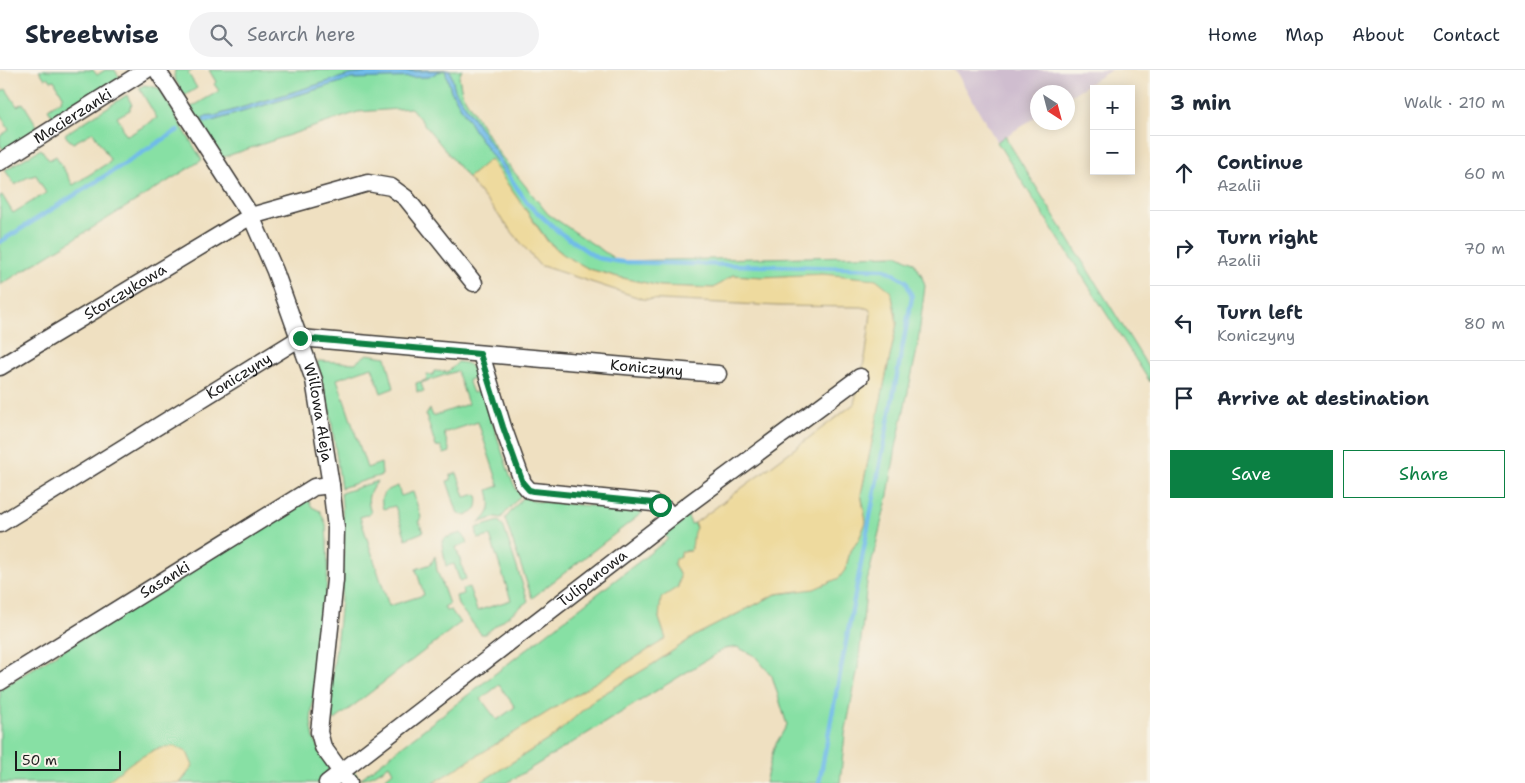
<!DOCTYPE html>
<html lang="en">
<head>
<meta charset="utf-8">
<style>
	:root { --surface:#fff; --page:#f2f2f3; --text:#1f2937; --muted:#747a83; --line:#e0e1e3; --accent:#0b8043 }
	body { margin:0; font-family:"Shantell Sans",sans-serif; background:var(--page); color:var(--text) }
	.controls { position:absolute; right:15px; top:15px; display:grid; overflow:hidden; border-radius:0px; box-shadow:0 2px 12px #0003 }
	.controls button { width:45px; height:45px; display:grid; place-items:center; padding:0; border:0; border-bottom:1px solid var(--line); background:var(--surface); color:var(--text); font:25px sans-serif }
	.compass { position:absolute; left:1030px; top:15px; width:45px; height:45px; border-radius:50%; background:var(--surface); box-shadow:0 2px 12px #0003; rotate:144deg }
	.scale { position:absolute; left:15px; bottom:12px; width:106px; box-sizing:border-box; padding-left:5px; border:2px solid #1c1c1c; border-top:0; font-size:14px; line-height:18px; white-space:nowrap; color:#1c1c1c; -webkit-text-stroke:4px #f7f3e8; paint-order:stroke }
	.stop { position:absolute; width:15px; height:15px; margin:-11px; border:4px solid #0b8043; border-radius:50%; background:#fff }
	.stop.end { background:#0b8043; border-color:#fff; box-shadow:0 1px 5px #0008 }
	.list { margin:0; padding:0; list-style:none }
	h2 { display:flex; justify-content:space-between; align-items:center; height:65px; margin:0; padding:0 20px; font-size:21px }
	h2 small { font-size:16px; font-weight:400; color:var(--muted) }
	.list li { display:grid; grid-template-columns:32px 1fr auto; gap:15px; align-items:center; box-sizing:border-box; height:75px; padding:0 20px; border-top:1px solid var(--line) }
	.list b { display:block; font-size:19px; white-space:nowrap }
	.list p { margin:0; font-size:16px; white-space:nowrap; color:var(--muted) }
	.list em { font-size:16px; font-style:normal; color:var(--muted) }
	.actions { display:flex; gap:10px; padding:15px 20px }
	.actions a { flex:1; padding:11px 0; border:1px solid var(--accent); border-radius:0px; text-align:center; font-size:18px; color:var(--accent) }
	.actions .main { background:var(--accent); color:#fff }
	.icon { flex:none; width:28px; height:28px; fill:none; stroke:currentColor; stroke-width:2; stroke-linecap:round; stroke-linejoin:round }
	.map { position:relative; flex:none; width:1150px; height:713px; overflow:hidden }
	header { display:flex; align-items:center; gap:30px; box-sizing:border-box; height:70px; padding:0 25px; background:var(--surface); border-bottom:1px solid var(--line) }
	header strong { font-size:24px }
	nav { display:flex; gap:28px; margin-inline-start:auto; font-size:18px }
	.search { width:350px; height:45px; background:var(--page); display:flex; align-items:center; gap:12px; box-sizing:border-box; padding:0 18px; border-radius:28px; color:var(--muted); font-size:19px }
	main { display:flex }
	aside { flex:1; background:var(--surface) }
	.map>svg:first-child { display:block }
	.industrial { fill:#cfbdcf }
	.green { fill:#87e0a4; stroke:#527e60; fill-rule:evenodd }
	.sand { fill:#eeda9e; stroke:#857b5d }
	.water { fill:#6fbbe9; stroke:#466c82 }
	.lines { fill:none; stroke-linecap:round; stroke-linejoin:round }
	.stream { stroke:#6fbbe9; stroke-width:4.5 }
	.minor-casing { stroke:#3c3935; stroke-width:19 }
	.minor { stroke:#fff; stroke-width:16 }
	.route { stroke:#0b8043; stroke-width:6 }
	.labels { text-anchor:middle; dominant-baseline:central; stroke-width:4.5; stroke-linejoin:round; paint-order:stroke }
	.street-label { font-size:15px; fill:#1c1c1c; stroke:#f7f3e8 }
</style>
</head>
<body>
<header>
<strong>Streetwise</strong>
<div class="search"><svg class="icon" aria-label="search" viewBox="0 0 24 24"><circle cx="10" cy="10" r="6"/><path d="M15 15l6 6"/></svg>Search here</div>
<nav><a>Home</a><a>Map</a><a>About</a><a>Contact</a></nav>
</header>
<main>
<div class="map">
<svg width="1150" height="713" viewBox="0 0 1150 713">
	<rect width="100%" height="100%" fill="#f7f3e8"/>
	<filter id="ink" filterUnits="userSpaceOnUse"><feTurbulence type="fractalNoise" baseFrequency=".02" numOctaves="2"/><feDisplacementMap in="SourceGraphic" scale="10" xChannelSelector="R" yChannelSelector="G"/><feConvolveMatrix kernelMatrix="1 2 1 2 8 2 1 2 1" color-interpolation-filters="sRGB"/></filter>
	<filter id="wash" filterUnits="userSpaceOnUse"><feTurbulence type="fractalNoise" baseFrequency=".0096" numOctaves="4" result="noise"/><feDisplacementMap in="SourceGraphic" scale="20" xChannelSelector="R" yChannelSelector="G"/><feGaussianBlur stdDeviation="1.12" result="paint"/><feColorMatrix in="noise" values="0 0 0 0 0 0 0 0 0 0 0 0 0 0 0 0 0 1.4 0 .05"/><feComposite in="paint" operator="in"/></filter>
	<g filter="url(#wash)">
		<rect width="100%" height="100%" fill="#efe0c1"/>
		<!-- industrial -->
		<path class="industrial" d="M 955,0 L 1111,0 L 1068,27 L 1068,22 L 1038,22 L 1037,46 L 997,72 Z"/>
		<!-- green -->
		<path class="green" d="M 39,0 L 93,0 L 97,5 L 105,0 L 115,0 L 120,8 L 54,49 L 48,39 L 62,30 L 61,28 L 63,26 L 54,10 L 51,11 L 48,7 L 45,9 Z
			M 175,0 L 193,0 L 188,3 L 197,18 L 184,26 L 174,7 Z
			M 209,0 L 462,0 L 459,7 L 462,23 L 498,82 L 548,144 L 618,191 L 899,185 L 913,192 L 921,204 L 925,216 L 917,280 L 896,377 L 888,425 L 867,512 L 858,598 L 845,664 L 840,713 L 765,713 L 774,677 L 787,655 L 772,606 L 755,586 L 737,577 L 724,579 L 507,713 L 479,713 L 554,666 L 595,629 L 653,594 L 696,565 L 776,524 L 795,522 L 845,500 L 850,482 L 859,469 L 864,438 L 861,424 L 897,253 L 891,221 L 733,205 L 714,218 L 660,216 L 618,207 L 589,199 L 564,185 L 548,171 L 490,90 L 468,108 L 411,38 L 358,42 L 221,88 L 190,38 L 219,21 L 214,14 L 216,12 Z
			M 144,15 L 159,18 L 202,90 L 0,215 L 0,126 L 2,125 L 13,143 L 46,123 L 36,105 L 26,108 L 15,115 L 5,100 L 41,79 L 49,90 L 56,86 L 73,115 L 111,91 L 93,62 L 73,73 L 67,68 L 65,64 L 127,25 L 132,35 L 130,36 L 130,40 L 117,47 L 123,57 L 122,58 L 126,65 L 131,64 L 157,48 L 139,18 Z
			M 6,19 L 17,36 L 23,33 L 39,59 L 4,80 L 1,76 L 0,77 L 0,66 L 9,60 L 0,44 L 0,22 Z
			M 1006,65 L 1007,70 L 1150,300 L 1150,312 L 997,72 Z
			M 367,284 L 386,287 L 394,318 L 381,323 L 372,297 L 337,309 L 367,398 L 381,393 L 382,405 L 341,418 L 330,341 L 317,292 L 319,291 L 355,293 Z
			M 458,292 C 470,293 473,296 477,307 L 468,310 L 473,323 L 482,320 L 510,406 L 516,419 L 521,425 L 501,448 L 496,447 L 478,453 C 492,445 492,434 488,420 L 499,416 L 478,352 L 444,363 L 450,382 L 444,384 L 441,376 L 436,377 L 426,345 L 430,339 L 433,346 L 468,334 L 457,301 L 421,313 L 424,322 L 417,322 L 416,313 L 426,310 L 427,304 L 433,305 L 434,301 L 448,302 Z
			M 457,403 L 465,427 L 477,424 C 480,439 474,447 458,444 L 447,411 L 451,410 L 450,405 Z
			M 378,411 C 368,423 366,428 371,443 L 360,447 L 389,536 L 424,525 L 416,499 L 431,494 L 435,486 L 437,500 L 449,534 L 444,537 L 446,541 L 451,540 L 460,553 L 335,650 C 330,648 327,644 327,639 C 338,568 348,494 341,423 Z
			M 398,416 L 401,426 L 413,422 L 421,447 L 419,451 L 423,462 L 406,469 L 395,436 L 383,439 C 379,424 384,421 398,416 Z
			M 523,427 L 533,431 L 640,440 L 642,443 L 532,528 L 505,449 Z
			M 307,428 L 312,437 L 320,441 L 326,454 L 328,497 L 323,558 L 318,567 L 313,589 L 315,608 L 311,652 L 314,669 L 329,699 L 325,706 L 327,713 L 180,713 L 187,705 L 110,710 L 105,713 L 0,713 L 0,619 Z
			M 686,442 L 691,454 L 695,453 C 697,462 695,474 690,481 L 685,481 L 674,494 L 680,506 L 678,517 L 661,539 L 659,548 L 666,569 L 433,713 L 379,713 L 393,702 L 389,695 C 378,703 363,713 352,706 L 353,700 L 360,709 L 668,469 L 662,461 ZM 499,615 L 515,637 L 497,650 L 481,629 Z
			M 499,451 L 504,458 L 528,531 L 485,564 L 481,564 L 458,535 L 456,526 L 463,524 L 462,519 L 469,517 L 477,541 L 511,530 L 490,466 L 478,469 L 476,458 Z
			M 461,463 L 466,468 L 468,473 L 456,477 L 466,509 L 460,511 L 454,494 L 446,496 L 442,474 L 445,468 Z"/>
		<!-- sand -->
		<path class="sand" d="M 490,89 L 548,172 L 564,185 L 589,199 L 618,207 L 660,216 L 714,218 L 733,205 L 762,207 L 822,204 L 876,209 L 891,221 L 897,253 L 861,424 L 866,452 L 859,469 L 850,482 L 845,500 L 839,508 L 814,519 L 776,524 L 696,565 L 653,594 L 595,629 L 554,666 L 479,713 L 433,713 L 666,569 L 659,548 L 661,528 L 678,517 L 680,506 L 674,494 L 675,489 L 681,487 L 681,482 L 690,481 C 695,474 691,465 696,458 L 695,453 L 854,334 L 866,283 L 871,243 L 869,239 L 862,237 L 778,236 L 643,229 L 539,195 L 468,108 Z
			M 174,676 L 187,682 L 193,696 L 180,713 L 105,713 L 132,692 L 156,679 Z"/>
		<!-- water -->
		<path class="water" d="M 366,0 L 383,2 L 450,0 L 455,20 L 511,105 L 507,107 L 474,60 L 451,21 L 445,0 L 438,2 L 429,7 L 351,9 L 206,53 L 203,51 L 203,47 L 214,46 L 349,5 L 365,3 Z"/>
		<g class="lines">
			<!-- stream -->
			<path class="stream" d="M 506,102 L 529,135 L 559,162 L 597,188 L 622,192 L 885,199 L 906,211 L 912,227 L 819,713
				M 0,172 L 178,60"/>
		</g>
	</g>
	<g filter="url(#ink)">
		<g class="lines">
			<defs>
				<g id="minor">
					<path id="s1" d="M 157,0 L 251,146 L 275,201 L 314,310 L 331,415 L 336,458 L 335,510 L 319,662 L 323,677 L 349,713"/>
					<path id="s2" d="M 0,92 L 146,0"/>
					<path d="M 481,284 L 503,357 L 523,413 L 529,420 L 533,421 L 653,433 L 665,439 L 671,447"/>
					<path id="s3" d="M 0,297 L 251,146 L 368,113 L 391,117 L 406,128 L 474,213"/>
					<path id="s4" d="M 0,454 L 300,268 L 718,304"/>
					<path id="s5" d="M 0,612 L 314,417 L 331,415"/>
					<path id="s6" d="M 327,713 L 690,433 L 860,307"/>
				</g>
			</defs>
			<!-- minor casing -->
			<use href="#minor" class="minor-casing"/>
			<!-- minor -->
			<use href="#minor" class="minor"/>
		</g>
	</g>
	<g class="lines" filter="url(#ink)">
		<!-- route -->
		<path class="route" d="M 300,268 L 480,284 L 503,357 L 523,413 L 529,420 L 533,421 L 653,433 L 660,435"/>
	</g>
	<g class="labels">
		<!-- street labels -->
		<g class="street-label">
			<text stroke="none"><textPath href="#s2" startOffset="86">Macierzanki</textPath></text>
			<text stroke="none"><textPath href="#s3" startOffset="146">Storczykowa</textPath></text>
			<text stroke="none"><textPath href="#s4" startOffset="701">Koniczyny</textPath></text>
			<text stroke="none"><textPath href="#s4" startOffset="281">Koniczyny</textPath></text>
			<text stroke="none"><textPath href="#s1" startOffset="382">Willowa Aleja</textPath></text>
			<text stroke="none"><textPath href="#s6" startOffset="335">Tulipanowa</textPath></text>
			<text stroke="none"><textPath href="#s5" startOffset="194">Sasanki</textPath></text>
		</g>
	</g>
</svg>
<div class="controls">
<button>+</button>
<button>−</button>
</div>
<svg class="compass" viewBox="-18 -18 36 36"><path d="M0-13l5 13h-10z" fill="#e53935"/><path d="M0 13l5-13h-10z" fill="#747a83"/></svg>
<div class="scale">50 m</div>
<div class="stop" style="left:660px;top:435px"></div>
<div class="stop end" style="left:300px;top:268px"></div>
</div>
<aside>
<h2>3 min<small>Walk · 210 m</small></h2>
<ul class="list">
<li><svg class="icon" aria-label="ahead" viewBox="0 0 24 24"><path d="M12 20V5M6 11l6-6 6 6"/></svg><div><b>Continue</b><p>Azalii</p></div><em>60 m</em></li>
<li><svg class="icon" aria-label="right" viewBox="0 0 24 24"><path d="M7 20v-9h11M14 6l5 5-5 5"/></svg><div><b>Turn right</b><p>Azalii</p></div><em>70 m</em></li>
<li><svg class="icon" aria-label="left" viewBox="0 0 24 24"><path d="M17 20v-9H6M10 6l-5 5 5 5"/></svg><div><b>Turn left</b><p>Koniczyny</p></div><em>80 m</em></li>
<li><svg class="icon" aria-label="arrive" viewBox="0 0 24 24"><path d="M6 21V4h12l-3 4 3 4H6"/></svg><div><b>Arrive at destination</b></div></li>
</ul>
<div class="actions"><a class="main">Save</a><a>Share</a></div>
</aside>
</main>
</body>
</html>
